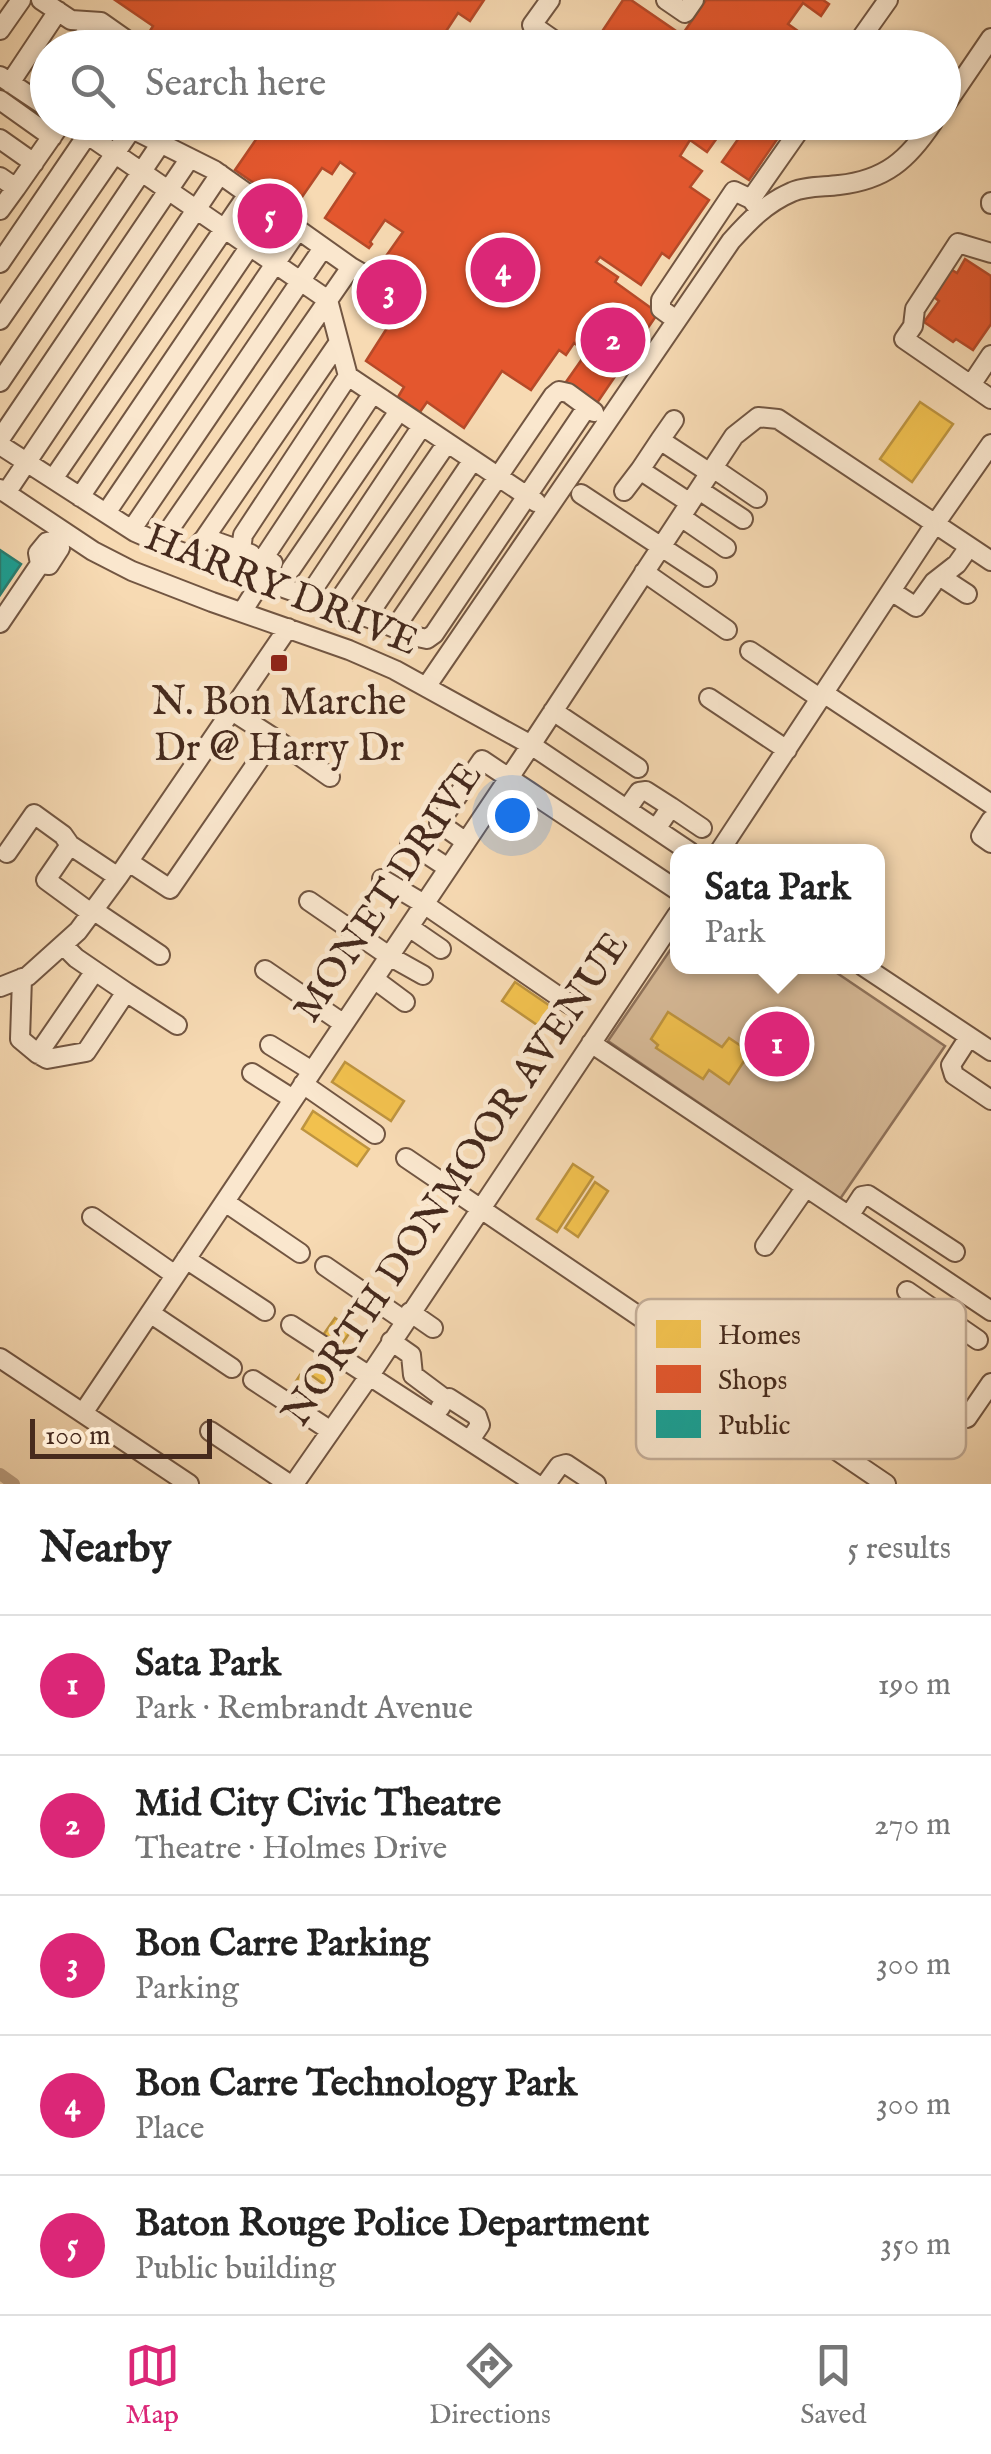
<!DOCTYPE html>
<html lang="en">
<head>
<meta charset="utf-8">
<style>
	:root { --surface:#fff; --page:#f2f2f2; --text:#222; --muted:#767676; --line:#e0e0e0; --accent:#db2777 }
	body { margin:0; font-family:"IM FELL English",serif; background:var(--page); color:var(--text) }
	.scale { position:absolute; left:30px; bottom:25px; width:182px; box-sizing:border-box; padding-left:10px; border:5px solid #462a1d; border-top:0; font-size:28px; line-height:35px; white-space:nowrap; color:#462a1d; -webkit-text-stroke:8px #fae7ce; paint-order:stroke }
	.you { position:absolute; left:512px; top:815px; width:35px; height:35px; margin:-25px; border:8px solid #fff; border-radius:50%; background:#1a73e8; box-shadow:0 0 0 15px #1a73e833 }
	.badge { display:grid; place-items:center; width:65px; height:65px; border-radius:50%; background:var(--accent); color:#fff; font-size:32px; font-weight:700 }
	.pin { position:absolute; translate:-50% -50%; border:5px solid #fff; box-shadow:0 2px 10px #0006 }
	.popup { position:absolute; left:670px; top:844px; width:215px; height:130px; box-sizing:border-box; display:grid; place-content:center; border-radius:20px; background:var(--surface); filter:drop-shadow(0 2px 8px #0005); font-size:32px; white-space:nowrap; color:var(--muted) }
	.popup b { font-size:38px; color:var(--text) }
	.popup::after { content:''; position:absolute; left:50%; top:100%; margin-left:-20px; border:20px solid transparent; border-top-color:var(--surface) }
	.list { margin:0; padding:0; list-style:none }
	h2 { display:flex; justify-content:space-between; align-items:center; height:130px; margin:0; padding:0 40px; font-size:42px }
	h2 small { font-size:32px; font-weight:400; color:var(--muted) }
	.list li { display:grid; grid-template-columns:65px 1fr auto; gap:30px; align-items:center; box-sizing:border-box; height:140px; padding:0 40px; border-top:2px solid var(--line) }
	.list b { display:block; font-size:38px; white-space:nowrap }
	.list p { margin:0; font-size:32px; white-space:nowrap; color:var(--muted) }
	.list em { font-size:32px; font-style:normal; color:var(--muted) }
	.icon { flex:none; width:55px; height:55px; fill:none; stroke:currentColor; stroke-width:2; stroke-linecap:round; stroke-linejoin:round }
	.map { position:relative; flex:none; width:991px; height:1484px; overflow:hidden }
	.search { position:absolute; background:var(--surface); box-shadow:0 2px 8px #0004; left:30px; right:30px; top:30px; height:110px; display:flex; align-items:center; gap:25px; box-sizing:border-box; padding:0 35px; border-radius:55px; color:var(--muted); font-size:38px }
	.sheet { height:830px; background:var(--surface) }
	nav { display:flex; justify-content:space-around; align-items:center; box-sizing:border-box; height:140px; border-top:2px solid var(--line); background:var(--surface); font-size:28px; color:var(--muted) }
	nav a { display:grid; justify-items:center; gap:5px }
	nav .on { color:var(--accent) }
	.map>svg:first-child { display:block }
	.green { fill:#d9bc9a; stroke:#90735c; stroke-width:2.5 }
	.homes { fill:#f2c14e; stroke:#be943f; stroke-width:2.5 }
	.shops { fill:#e4572e; stroke:#b54a29; stroke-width:2.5 }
	.public { fill:#17a398; stroke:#257f73; stroke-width:2.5 }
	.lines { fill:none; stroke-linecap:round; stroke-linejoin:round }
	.canal { stroke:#bb9e80; stroke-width:12 }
	.minor-casing { stroke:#725642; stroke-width:22 }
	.minor { stroke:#fae7ce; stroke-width:18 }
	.poi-dot { fill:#8f2418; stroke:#fae7ce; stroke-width:4 }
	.labels { text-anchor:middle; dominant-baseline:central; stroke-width:10; stroke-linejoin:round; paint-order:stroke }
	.street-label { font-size:40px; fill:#462a1d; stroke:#fae7ce }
	.poi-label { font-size:40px; fill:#462a1d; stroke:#fae7ce }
	.key { fill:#fae7ce; stroke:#c4ae99; stroke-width:2.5 }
	.key-label { font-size:28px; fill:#462a1d }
</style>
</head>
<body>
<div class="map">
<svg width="991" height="1484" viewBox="0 0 991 1484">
	<rect width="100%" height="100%" fill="#f7dab3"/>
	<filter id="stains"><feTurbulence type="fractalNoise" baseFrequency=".002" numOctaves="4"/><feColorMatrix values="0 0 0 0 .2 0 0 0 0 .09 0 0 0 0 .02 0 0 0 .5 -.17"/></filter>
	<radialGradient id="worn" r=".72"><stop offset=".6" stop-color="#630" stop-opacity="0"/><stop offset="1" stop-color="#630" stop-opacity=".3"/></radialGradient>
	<!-- green -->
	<path class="green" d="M 677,940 L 677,966 L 828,967 L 945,1046 L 840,1199 L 608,1041 Z"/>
	<!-- homes -->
	<path class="homes" d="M 920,402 L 953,424 L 912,482 L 880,459 Z
		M 515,982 L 556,1010 L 543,1029 L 502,1001 Z
		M 668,1012 L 722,1047 L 729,1038 L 750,1052 L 729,1084 L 709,1070 L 703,1079 L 656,1048 L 658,1045 L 651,1039 Z
		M 345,1062 L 404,1101 L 391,1121 L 332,1082 Z
		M 313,1111 L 369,1149 L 357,1166 L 302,1129 Z
		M 573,1164 L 593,1177 L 557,1232 L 537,1219 Z
		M 595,1182 L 608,1191 L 578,1237 L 565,1228 Z
		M 335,1318 L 352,1329 L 338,1350 L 321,1338 Z
		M 322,1353 L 339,1365 L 325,1385 L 308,1373 Z
		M 300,1375 L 318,1387 L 304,1407 L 287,1395 Z"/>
	<!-- shops -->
	<path class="shops" d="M 115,0 L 484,0 L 470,21 L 458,13 L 435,48 L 184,48 L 167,36 L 164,41 L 150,31 L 153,26 Z
		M 623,0 L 631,0 L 682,35 L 706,0 L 823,0 L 829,4 L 821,16 L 803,3 L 788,24 L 822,48 L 595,48 L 603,35 L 601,33 Z
		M 268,122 L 710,122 L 722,131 L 707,152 L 690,140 L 680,156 L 702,171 L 690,187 L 709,200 L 669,258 L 662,253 L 641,285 L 600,257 L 596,262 L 618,277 L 615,282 L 658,313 L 597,403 L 566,382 L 587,352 L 574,343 L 566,355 L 559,350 L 531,390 L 502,371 L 464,428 L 427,402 L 420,412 L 398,397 L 404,387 L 366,361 L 412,289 L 419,284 L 384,259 L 403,232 L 385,220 L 370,242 L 372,244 L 369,248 L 325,218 L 355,173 L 340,162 L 332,174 L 322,168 L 293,210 L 235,170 Z
		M 724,122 L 789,122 L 749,180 L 722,162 L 741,135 Z
		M 965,259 L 991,276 L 991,324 L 973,350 L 956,339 L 953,342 L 924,322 L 939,301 L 930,294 L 947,267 L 957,273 Z"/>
	<!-- public -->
	<path class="public" d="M 0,550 L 21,564 L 0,595 Z"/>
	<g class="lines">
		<!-- canal -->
		<path class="canal" d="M 0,1474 L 14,1484"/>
		<defs>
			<path id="minor" d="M 41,0 L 71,20 L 101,22 L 138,48
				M 550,0 L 532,25 L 565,48
				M 666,0 L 685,13 L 694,0
				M 0,30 L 21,0
				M 76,48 L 93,22
				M 854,48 L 888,0
				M 0,76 L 48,108
				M 10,83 L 58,11
				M 0,100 L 52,137
				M 944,107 L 991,38
				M 69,122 L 328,300 L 348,376 L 536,502
				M 132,129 L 214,170 L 351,267 L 160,543
				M 0,139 L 34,163
				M 0,177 L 16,188 L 0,210
				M 16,188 L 62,122
				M 991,202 L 991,204
				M 758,208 L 751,199 L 805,122
				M 991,253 L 958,243 L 915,309 L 913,326 L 904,339 L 991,399
				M 0,263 L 96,122
				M 351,267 L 398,294
				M 0,320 L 136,123
				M 676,320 L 661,309 L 661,300 L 734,191 L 751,199
				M 0,382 L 161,143
				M 971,385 L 991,355
				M 0,439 L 190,158
				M 660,440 L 674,420
				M 0,445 L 135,532 L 176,550 L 383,623 L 413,636 L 427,639 L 434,634 L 587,407
				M 713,468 L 757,498
				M 53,479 L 248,194
				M 0,489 L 93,551 L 132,571 L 212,602 L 349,650 L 395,670 L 531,745 L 690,852
				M 699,490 L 743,519
				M 624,491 L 640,470
				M 6,493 L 220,174
				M 581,494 L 707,577
				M 80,497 L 273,212
				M 690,503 L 640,470 L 660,440 L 710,473
				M 106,513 L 298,230
				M 681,517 L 726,548
				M 132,529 L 323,248
				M 204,539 L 339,342
				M 197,546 L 204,539 L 209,539 L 251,554
				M 263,559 L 373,393
				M 291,569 L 399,411
				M 232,570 L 241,550 L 243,535 L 348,376
				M 644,572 L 727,630
				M 941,577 L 967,594
				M 891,591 L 916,607 L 934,582 L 957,564 L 969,547
				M 308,597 L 422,426
				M 335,606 L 447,443
				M 242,612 L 273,563
				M 367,617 L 473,460
				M 0,623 L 40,564 L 38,553 L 47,542 L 56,540 L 60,548 L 49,565 L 40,564
				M 395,628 L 553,396 L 559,391 L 568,393 L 594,412
				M 750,651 L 821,699
				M 426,687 L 731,241 C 749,221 766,203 792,192 C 805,186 824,187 839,185 C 885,180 908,160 933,122
				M 825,694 L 991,804
				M 709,698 L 787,750
				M 553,711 L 638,768
				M 274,738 L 330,777
				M 671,807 L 702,828
				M 627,809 L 639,792 L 646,791 L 671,807 L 656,829
				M 991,820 L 981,836 L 991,843
				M 466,842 L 439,823 L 482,760 L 677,890
				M 410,843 L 448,868
				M 719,852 L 935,524 L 991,444
				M 7,853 L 34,814 L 63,835 L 70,845
				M 129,862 L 170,889 L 274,738 L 232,711
				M 382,879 L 424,904 L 571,1005
				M 309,901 L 389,956 L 423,975
				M 93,910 L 160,955
				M 91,913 L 46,880 L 70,845 L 118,877
				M 409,927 L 441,949
				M 863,966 L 991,1051
				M 265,970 L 344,1024
				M 22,978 L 20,1039 L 38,1054 L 95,971 L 76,958 L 63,945
				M 374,979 L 405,1002
				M 0,987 L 28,976 L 78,931 L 118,877 L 288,628
				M 126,992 L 177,1025
				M 969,1037 L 951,1065 L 954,1075 L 991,1100
				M 591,1043 L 991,1311
				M 270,1045 L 312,1071
				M 38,1054 L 47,1059 L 86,1052 L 126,992 L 95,971
				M 252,1073 L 293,1099
				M 303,1084 L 375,1134
				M 406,1158 L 886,1484
				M 225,1202 L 300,1253
				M 849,1216 L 862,1196 L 868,1195 L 955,1252
				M 92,1217 L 175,1275
				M 765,1246 L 806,1187
				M 186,1259 L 265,1311
				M 325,1266 L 405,1321
				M 907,1291 L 978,1340
				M 410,1312 L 433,1328
				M 150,1313 L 232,1368
				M 291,1325 L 536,1484
				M 391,1341 L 411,1355 L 413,1375 L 445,1399
				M 0,1358 L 189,1484
				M 253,1380 L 331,1431
				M 440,1408 L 445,1399 L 449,1398 L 477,1416 L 480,1425 L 470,1440
				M 83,1413 L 531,745 L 734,436 L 758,417 L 778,419 L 991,561
				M 967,1418 L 991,1383
				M 210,1431 L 289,1484
				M 294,1484 L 370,1375 L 677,915
				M 546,1484 L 559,1466 L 566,1464 L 596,1484"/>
		</defs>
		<!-- minor casing -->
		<use href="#minor" class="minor-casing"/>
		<!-- minor -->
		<use href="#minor" class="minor"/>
	</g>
	<!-- markers -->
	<rect class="poi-dot" x="269" y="653" width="20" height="20" rx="5"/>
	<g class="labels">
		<!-- street labels -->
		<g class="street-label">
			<text transform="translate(281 591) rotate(22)">HARRY DRIVE</text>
			<text transform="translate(389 893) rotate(-56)">MONET DRIVE</text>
			<text transform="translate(457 1180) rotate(-56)">NORTH DONMOOR AVENUE</text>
		</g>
		<!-- poi labels -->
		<g class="poi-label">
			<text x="279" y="703">N. Bon Marche<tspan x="279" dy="46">Dr @ Harry Dr</tspan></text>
		</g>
	</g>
	<!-- legend -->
	<rect x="636" y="1299" width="330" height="160" rx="15" class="key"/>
	<rect x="656" y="1320" width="45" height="28" fill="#f2c14e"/>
	<rect x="656" y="1365" width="45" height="28" fill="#e4572e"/>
	<rect x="656" y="1410" width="45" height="28" fill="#17a398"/>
	<g class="key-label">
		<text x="718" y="1344">Homes</text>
		<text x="718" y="1389">Shops</text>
		<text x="718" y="1434">Public</text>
	</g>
	<rect width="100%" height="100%" filter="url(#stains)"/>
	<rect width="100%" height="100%" fill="url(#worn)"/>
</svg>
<div class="scale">100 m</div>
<div class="you"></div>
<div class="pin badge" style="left:777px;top:1044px">1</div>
<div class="popup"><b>Sata Park</b>Park</div>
<div class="pin badge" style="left:613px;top:340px">2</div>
<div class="pin badge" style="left:389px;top:292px">3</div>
<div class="pin badge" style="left:503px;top:270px">4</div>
<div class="pin badge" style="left:270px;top:216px">5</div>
<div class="search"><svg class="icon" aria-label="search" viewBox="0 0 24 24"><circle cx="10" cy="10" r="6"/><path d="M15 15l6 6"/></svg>Search here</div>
</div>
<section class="sheet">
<h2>Nearby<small>5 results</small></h2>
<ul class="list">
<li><span class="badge">1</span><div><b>Sata Park</b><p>Park · Rembrandt Avenue</p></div><em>190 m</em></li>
<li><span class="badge">2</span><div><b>Mid City Civic Theatre</b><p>Theatre · Holmes Drive</p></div><em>270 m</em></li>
<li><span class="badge">3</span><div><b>Bon Carre Parking</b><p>Parking</p></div><em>300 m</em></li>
<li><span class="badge">4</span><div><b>Bon Carre Technology Park</b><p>Place</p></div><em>300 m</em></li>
<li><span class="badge">5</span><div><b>Baton Rouge Police Department</b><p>Public building</p></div><em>350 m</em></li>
</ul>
</section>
<nav>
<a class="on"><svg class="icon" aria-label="map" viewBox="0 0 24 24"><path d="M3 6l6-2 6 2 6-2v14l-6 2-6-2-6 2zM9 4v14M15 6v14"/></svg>Map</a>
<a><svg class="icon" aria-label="directions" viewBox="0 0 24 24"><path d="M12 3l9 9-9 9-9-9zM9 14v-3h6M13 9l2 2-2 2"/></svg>Directions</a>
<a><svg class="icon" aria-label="saved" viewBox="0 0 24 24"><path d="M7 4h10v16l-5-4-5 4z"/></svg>Saved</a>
</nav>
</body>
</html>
